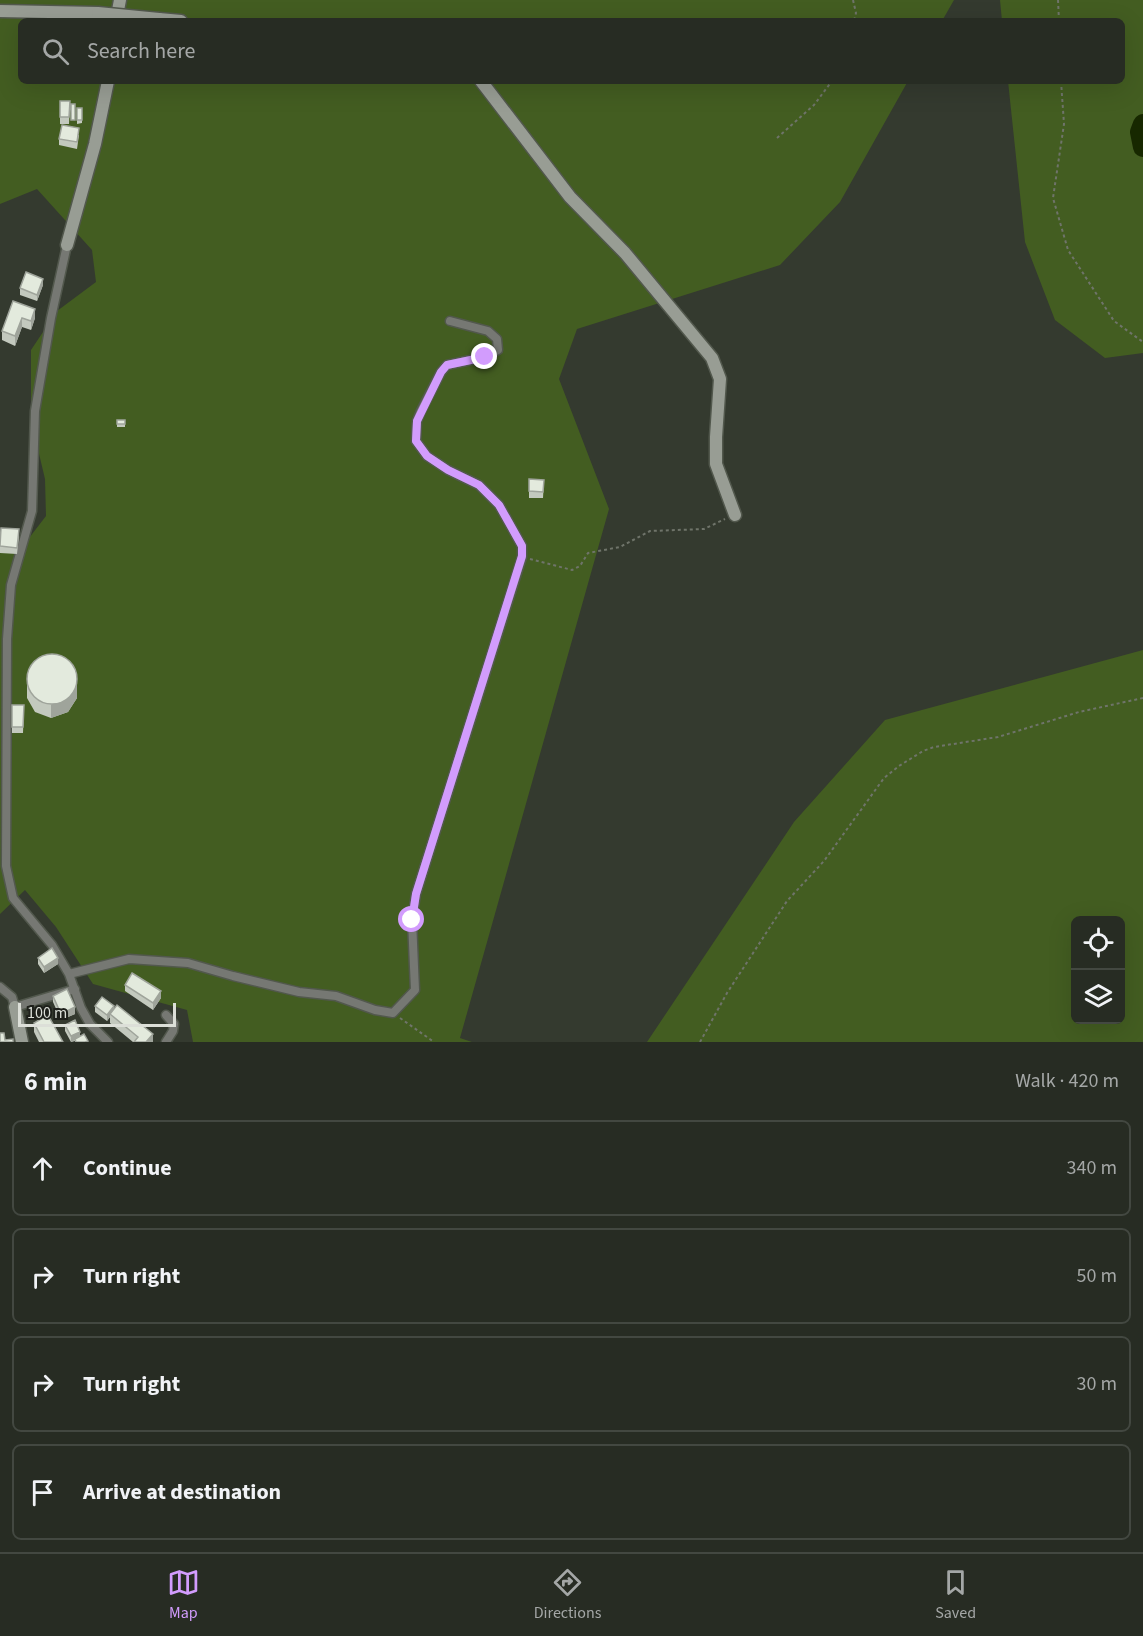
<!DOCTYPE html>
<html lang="en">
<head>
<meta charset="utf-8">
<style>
	:root { --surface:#272c23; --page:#2f342b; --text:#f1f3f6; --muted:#a4a7a6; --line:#434841; --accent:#d29cfd }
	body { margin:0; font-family:"Source Sans 3",sans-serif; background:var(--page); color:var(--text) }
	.controls { position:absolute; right:18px; bottom:18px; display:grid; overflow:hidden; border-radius:9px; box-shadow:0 6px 24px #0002 }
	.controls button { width:54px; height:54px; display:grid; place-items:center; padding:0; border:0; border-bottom:2px solid var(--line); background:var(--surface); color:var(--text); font:30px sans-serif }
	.scale { position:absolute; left:18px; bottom:15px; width:158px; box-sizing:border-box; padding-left:6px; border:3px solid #dcdfd8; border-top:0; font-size:16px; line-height:21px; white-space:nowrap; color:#dcdfd8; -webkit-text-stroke:4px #1e201b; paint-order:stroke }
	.stop { position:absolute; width:18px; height:18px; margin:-14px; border:4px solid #d29cfd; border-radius:50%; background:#fff }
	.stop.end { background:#d29cfd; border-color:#fff; box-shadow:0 2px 6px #0008 }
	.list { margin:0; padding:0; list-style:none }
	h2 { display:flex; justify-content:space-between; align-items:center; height:78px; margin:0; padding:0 24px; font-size:26px }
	h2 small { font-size:20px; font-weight:400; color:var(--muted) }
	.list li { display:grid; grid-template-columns:39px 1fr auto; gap:18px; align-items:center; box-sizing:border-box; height:96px; margin:0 12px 12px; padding:0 12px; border:2px solid var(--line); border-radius:9px }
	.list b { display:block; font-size:22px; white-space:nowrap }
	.list em { font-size:20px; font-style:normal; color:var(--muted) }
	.icon { flex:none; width:33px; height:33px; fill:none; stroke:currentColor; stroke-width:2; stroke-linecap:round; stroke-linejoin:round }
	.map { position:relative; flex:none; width:1143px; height:1042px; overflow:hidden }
	.search { position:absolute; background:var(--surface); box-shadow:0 6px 24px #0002; left:18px; right:18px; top:18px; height:66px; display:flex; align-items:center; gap:15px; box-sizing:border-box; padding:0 21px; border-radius:9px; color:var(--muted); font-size:22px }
	.sheet { height:510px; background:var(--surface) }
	nav { display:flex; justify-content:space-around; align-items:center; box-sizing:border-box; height:84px; border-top:2px solid var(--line); background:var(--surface); font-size:16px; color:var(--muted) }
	nav a { display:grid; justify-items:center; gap:3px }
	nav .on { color:var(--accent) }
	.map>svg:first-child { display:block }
	.green { fill:#435d21; fill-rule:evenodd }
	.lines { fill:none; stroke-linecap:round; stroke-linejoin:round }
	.river { stroke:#172800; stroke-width:20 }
	.street-casing { stroke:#52584d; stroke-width:11 }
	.secondary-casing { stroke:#52584d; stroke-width:15 }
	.path { stroke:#6f746a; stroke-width:2; stroke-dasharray:3 3; stroke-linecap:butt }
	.street { stroke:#767873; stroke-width:8 }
	.secondary { stroke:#989d94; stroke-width:12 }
	.secondary-bridge-casing { stroke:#52584d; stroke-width:15; stroke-linecap:butt }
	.secondary-bridge { stroke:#989d94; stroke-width:12 }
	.wall { fill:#c3c9be }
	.shaded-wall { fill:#9fa49b }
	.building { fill:#e3eadd; stroke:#9fa49b; stroke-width:1.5 }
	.route { stroke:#d29cfd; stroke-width:8 }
</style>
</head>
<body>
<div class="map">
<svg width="1143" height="1042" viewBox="0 0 1143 1042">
	<rect width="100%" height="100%" fill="#343a2f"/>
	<!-- green -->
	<path class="green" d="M 0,0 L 954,0 L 942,21 L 21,21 L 21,81 L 908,81 L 840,202 L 780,265 L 577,329 L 559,379 L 609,509 L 460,1038 L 472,1042 L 193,1042 L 187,1010 L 93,984 L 56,927 L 25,890 L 0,914 L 0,552 L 19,551 L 46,516 L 45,479 L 31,420 L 31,350 L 57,311 L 96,282 L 92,250 L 37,189 L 0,204 Z
		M 1000,0 L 1143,0 L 1143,353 L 1105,358 L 1055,320 L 1025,242 L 1008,81 L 1122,81 L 1122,21 L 1002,21 Z
		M 1143,650 L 1143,1042 L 647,1042 L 794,822 L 885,720 ZM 1076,921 L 1120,921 L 1120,1020 L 1076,1020 Z"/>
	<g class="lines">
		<!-- river -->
		<path class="river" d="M 1143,124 L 1140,132 L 1143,147"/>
		<defs>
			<path id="street" d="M 67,245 L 51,318 L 35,411 L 32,511 L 11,585 L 7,639 L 6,866 L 13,898 L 52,945 L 69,974 L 81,1008 L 90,1024 L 108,1042
				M 69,974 L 129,959 L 188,963 L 233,976 L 299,992 L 336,996 L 375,1010 L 393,1013 L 415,990 L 412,920 L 416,894 L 522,557 L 522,546 L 499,505 L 479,485 L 448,470 L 427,456 L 416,441 L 417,421 L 421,411 L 441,372 L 447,365 L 485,357 L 498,350 L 497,339 L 488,331 L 450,321
				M 0,987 L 12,997 L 15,1007 L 75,989
				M 166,1042 L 173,1031 L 174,1024 L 166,1015"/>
			<path id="secondary" d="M 0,11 L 98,13
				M 159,19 L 181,21
				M 116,21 L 120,0
				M 481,81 L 570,197 L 625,253 L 712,358 L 720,379 L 716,437 L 716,464 L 735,515
				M 67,245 L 95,144 L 108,81
				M 15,1007 L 22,1042"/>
		</defs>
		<!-- street casing -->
		<use href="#street" class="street-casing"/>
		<!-- secondary casing -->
		<use href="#secondary" class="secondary-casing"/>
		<!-- path -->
		<path class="path" d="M 853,0 L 856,13 L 854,21
			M 1058,0 L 1059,21
			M 1061,81 L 1064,124 L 1053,198 L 1068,250 L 1114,321 L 1143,342
			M 777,138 L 814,105 L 832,81
			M 530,559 L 572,570 L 580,566 L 588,553 L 620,547 L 650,531 L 704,529 L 725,519
			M 400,1018 L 434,1042
			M 700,1042 L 727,993 L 787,901 L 824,861 L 884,778 L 899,766 L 923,751 L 934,747 L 998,737 L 1079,712 L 1143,698"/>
		<!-- street -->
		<use href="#street" class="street"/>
		<!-- secondary -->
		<use href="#secondary" class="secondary"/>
		<defs>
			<path id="secondary-bridge" d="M 98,13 L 159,19"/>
		</defs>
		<!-- secondary-bridge casing -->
		<use href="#secondary-bridge" class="secondary-bridge-casing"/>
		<!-- secondary-bridge -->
		<use href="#secondary-bridge" class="secondary-bridge"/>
	</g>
	<!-- wall -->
	<path class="wall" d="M 60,101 L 70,101 L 69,124 L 60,124 Z
		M 77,108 L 82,108 L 82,123 L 77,124 Z
		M 79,135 L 77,149 L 59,145 L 59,139 Z
		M 43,285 L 37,301 L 20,295 L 20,288 Z
		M 13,301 L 35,318 L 31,330 L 22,327 L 15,346 L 2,340 L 2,331 Z
		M 117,420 L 125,420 L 125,427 L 117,427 Z
		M 529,479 L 544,480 L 543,498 L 529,498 Z
		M 0,533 L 19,536 L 17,554 L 0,553 Z
		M 27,677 L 77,689 L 77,698 L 68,712 L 51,718 L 35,712 L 27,698 Z
		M 12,705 L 24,705 L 23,733 L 12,733 Z
		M 38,958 L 58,964 L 44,973 L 38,964 Z
		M 125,985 L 161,998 L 153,1010 L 125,991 Z
		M 53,996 L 75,1014 L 61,1020 L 53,1002 Z
		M 95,1006 L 114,1009 L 153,1042 L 133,1042 L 110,1023 L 110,1017 L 107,1021 L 95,1012 Z
		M 34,1023 L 63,1042 L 39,1042 L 34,1032 Z
		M 65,1025 L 80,1037 L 88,1042 L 75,1042 L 75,1041 L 71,1042 L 65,1031 Z"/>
	<!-- shaded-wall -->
	<path class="shaded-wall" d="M 43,279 L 43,285 L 37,301 L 37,295 Z
		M 35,309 L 35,318 L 31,330 L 31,321 Z
		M 22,318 L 22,327 L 15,346 L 15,336 Z
		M 77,677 L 77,698 L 68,712 L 51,718 L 51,705 Z
		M 58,958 L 58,964 L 44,973 L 44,967 Z
		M 161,991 L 161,998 L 153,1010 L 153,1003 Z
		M 114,1006 L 114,1012 L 110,1014 L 110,1017 L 107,1021 L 107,1015 Z
		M 75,1007 L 75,1014 L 61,1020 L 61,1014 Z
		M 80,1032 L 80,1038 L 71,1042 L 71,1036 Z
		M 153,1034 L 153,1042 L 146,1042 Z"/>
	<!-- building -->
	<path class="building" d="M 60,101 L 70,101 L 69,117 L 60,117 Z
		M 71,104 L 75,104 L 75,120 L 71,120 Z
		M 77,108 L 82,108 L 82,120 L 77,120 Z
		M 62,125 L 79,128 L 77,142 L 59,139 Z
		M 26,272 L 43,279 L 37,295 L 20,288 Z
		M 13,301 L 35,309 L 31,321 L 22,318 L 15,336 L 2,331 Z
		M 117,420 L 125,420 L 125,424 L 117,424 Z
		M 529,479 L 544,480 L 543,492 L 529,491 Z
		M 1,528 L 19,529 L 17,548 L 0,546 Z
		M27 679a25 25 0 1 1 50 0a25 25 0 1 1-50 0Z
		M 12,705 L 24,705 L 23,727 L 12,727 Z
		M 52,948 L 58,958 L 44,967 L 38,958 Z
		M 132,973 L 161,991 L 153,1003 L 125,985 Z
		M 67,989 L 75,1007 L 61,1014 L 53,996 Z
		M 102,997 L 114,1006 L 107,1015 L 95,1006 Z
		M 117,1005 L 153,1034 L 146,1042 L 134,1042 L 138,1037 L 110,1014 Z
		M 48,1015 L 63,1042 L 44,1042 L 34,1023 Z
		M 75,1020 L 80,1032 L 71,1036 L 65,1025 Z
		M 0,1033 L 4,1033 L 5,1040 L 13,1039 L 13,1042 L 0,1042 Z
		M 84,1034 L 88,1041 L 85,1042 L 76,1042 L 75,1039 Z"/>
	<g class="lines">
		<!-- route -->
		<path class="route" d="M 412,920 L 416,894 L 522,556 L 522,546 L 499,505 L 479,485 L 448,470 L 427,456 L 416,441 L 417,421 L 441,372 L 447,365 L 485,357"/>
	</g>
</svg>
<div class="controls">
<button><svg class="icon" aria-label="locate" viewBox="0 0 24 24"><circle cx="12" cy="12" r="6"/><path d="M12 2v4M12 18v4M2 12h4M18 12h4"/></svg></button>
<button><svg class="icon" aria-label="layers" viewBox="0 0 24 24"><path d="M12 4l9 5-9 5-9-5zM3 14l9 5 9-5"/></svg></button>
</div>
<div class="scale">100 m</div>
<div class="stop" style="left:412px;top:920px"></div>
<div class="stop end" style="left:485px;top:357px"></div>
<div class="search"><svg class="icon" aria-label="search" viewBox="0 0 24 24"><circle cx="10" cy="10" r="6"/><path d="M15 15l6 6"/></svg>Search here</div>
</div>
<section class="sheet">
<h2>6 min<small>Walk · 420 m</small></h2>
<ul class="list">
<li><svg class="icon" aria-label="ahead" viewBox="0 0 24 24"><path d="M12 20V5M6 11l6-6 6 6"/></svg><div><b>Continue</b></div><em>340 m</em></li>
<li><svg class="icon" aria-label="right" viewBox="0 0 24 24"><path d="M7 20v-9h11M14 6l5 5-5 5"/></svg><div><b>Turn right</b></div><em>50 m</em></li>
<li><svg class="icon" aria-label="right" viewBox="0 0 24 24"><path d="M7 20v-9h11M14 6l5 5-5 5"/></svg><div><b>Turn right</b></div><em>30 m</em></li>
<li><svg class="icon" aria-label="arrive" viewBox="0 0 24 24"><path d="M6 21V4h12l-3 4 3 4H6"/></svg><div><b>Arrive at destination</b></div></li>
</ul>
</section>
<nav>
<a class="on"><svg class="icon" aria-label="map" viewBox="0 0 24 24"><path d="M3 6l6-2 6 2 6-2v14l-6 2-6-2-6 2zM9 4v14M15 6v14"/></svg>Map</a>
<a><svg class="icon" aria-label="directions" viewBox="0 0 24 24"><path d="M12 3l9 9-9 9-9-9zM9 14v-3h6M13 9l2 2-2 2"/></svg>Directions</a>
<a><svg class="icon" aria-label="saved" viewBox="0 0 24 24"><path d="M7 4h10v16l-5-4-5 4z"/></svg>Saved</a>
</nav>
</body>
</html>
